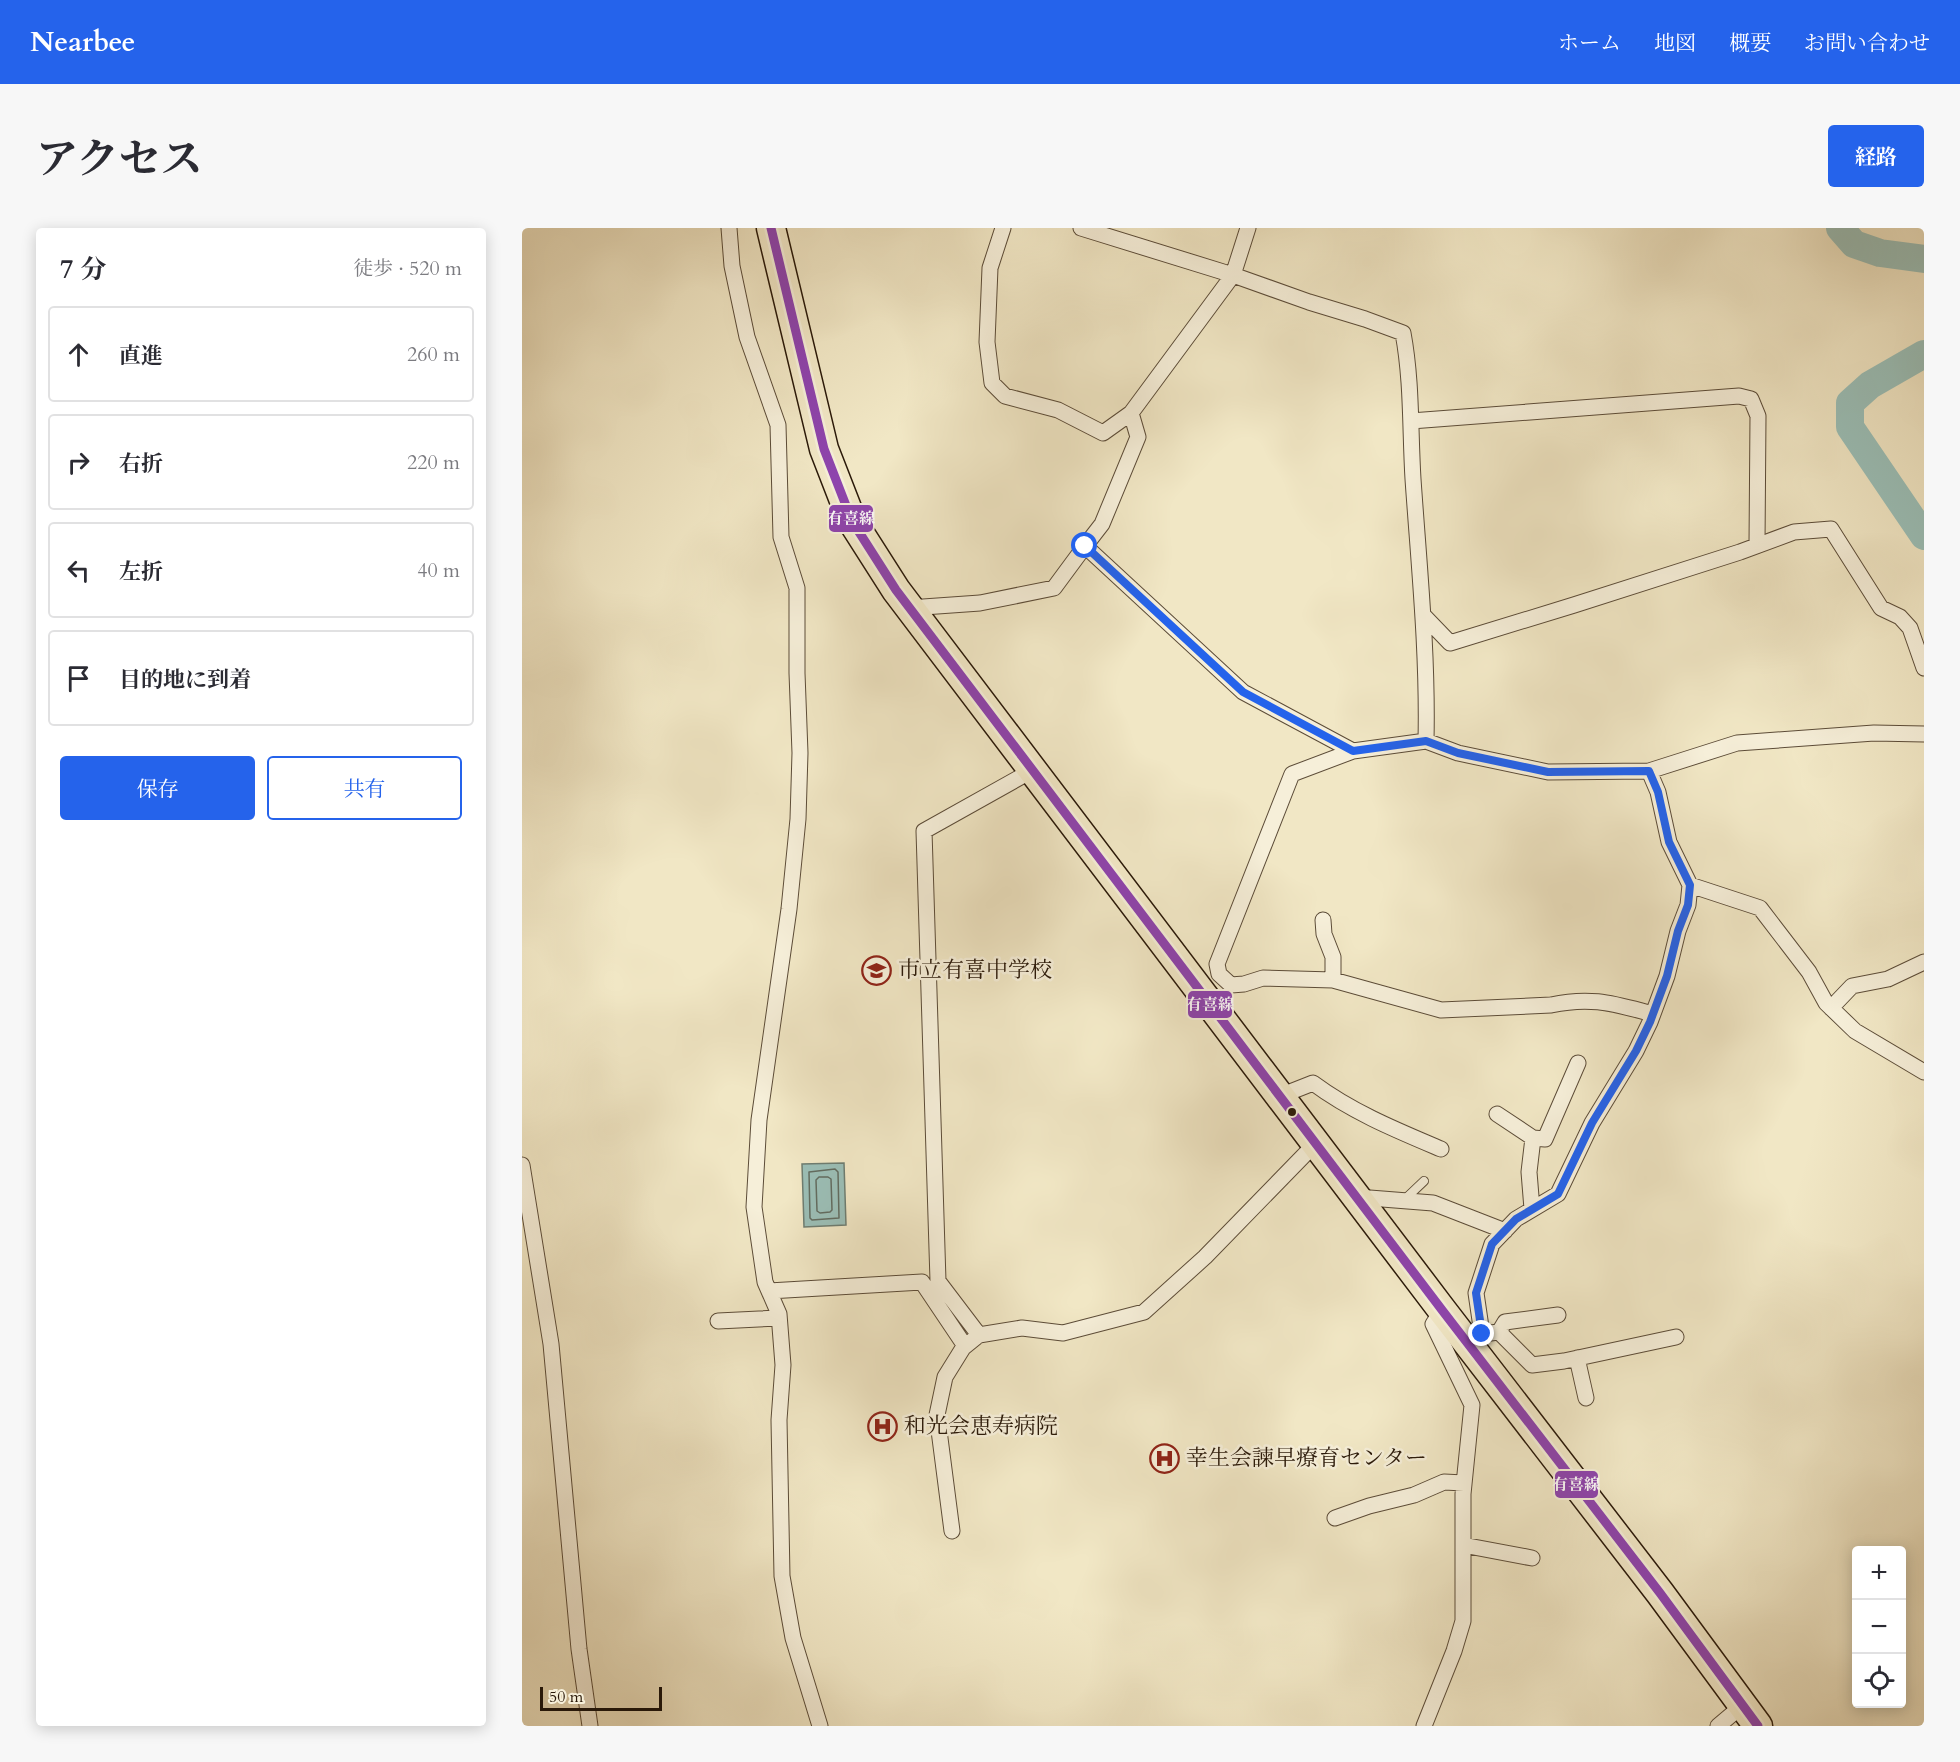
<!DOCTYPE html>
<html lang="ja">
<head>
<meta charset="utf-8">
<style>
	:root { --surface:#fff; --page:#f7f7f7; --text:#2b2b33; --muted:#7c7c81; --line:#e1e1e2; --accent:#2563eb }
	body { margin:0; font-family:Cardo,"Noto Serif JP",serif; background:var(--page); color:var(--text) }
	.controls { position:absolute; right:18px; bottom:18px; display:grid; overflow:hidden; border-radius:6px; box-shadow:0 3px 15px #0003 }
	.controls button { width:54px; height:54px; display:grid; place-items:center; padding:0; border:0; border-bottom:2px solid var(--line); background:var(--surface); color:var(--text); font:30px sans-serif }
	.scale { position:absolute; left:18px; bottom:15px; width:122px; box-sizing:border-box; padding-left:6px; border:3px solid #2a1909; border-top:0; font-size:16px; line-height:21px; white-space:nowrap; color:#2a1909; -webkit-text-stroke:4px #f6efd9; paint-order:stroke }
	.stop { position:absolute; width:18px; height:18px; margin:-14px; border:4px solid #2563eb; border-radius:50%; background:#fff }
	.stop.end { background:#2563eb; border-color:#fff; box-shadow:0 2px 6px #0008 }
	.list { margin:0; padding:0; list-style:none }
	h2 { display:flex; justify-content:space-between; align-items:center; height:78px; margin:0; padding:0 24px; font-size:26px }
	h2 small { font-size:20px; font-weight:400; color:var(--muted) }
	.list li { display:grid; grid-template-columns:39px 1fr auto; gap:18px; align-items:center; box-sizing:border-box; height:96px; margin:0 12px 12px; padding:0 12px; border:2px solid var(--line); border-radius:6px }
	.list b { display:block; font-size:22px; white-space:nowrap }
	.list em { font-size:20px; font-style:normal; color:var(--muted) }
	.actions { display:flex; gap:12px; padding:18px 24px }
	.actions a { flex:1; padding:14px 0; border:2px solid var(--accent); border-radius:6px; text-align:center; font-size:21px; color:var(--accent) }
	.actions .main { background:var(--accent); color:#fff }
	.icon { flex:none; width:33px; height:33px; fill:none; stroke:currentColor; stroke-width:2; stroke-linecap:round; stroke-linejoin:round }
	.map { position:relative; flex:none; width:1402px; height:1498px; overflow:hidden; border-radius:6px }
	header { display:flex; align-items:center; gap:36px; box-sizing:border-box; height:84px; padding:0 30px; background:var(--accent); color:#fff }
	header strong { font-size:28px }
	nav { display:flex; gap:33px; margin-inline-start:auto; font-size:21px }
	.intro { display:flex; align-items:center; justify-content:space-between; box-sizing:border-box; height:144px; padding:0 36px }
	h1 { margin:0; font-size:42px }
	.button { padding:15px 27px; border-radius:6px; background:var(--accent); color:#fff; font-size:21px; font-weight:700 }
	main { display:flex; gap:36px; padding:0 36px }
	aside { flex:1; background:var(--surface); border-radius:6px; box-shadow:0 3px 15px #0003 }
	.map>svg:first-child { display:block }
	.water { fill:#9bbfb7; stroke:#6e7d71; stroke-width:1.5 }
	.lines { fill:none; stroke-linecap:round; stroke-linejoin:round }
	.shore { stroke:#626c60; stroke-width:1.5 }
	.river { stroke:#9bbfb7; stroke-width:28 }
	.lane-casing { stroke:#5c4c38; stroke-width:10 }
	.street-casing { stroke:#5c4c38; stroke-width:17 }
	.highway-casing { stroke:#2a1909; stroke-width:31 }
	.lane { stroke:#f6efd9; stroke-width:8 }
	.street { stroke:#f6efd9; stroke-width:15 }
	.highway { stroke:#f1e7c5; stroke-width:28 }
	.bus-1-casing { stroke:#f6efd9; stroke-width:14 }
	.bus-1 { stroke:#8e44ad; stroke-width:9 }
	.route { stroke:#2563eb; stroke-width:8 }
	.bus-dot { fill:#2a1909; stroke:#f6efd9; stroke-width:2 }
	.labels { text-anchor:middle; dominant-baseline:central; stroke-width:5; stroke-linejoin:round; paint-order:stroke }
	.poi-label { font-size:22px; fill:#2a1909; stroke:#f6efd9; text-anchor:start }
	.line-badge { stroke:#f6efd9; stroke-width:2 }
	.badge-label { font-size:16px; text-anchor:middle; font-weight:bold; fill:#fff }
</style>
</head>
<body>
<header>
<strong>Nearbee</strong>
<nav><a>ホーム</a><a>地図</a><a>概要</a><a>お問い合わせ</a></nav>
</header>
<div class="intro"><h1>アクセス</h1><a class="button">経路</a></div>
<main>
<aside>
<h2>7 分<small>徒歩 · 520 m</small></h2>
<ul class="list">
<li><svg class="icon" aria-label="ahead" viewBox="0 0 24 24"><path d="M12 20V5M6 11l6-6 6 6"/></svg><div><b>直進</b></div><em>260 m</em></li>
<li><svg class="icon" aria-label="right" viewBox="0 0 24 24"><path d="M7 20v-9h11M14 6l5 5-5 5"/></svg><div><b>右折</b></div><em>220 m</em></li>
<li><svg class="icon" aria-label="left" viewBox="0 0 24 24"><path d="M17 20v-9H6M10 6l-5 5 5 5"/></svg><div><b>左折</b></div><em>40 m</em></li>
<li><svg class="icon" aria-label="arrive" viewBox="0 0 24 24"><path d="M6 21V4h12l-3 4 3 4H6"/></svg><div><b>目的地に到着</b></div></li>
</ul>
<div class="actions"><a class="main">保存</a><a>共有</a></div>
</aside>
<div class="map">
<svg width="1402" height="1498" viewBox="0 0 1402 1498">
	<rect width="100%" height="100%" fill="#f1e7c5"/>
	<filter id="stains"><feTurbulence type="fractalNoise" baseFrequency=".00333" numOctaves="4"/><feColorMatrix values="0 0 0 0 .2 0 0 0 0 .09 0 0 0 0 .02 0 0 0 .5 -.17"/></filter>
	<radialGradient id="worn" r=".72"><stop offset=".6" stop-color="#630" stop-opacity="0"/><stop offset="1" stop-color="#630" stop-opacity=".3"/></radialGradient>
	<!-- water -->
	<path class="water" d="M 322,935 L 324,997 L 282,999 L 280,936 Z"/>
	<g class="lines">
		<!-- shore -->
		<path class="shore" d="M 313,941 L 316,944 L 317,990 L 290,992 L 288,990 L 287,944 Z
			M 297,949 L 306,949 L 309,951 L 310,982 L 308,984 L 298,985 L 295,983 L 294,952 Z"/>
		<!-- river -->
		<path class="river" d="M 1318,0 L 1332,16 L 1358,25 L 1402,31
			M 1402,126 L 1348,157 L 1328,175 L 1328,199 L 1402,308"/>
		<defs>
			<path id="lane" d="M 882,972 L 902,953"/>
			<path id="street" d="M 207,0 L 210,38 L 225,109 L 256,197 L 259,309 L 275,360 L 275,445 L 278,525 L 276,591 L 267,681 L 237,892 L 232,979 L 243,1054 L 257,1086 L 261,1137 L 257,1192 L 260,1348 L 271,1410 L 298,1498
				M 481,0 L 468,40 L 465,114 L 470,155 L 483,168 L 536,182 L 581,205 L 609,185 L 711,47 L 726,0
				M 559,0 L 711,47 L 787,74 L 843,91 L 881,105 C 890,153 888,202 891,251 C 897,338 906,426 904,513 L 936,525 L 1026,544 L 1127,543 L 1136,564 L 1147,614 L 1168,657 L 1166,677 L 1156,703 L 1145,748 L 1128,794 L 1114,823 L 1070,895 L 1036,966 L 994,991 L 970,1016 L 954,1065 L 960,1106
				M 609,185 L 616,209 L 580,296 L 563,318 L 721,464 L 831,523 L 904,513
				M 889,193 L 1217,168 L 1229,171 L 1236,188 L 1235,317
				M 387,380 L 458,375 L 532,360 L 563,318
				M 901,387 L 928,415 L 1052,377 L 1218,324 L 1272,304 L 1309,301 L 1359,380 L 1378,389 L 1388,400 L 1402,440
				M 831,523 L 770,546 L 695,736 L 697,746 L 709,757 L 722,756 L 741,750 L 811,752 L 919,782 L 1029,777 C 1070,768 1092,776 1131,786
				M 1127,543 L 1215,515 L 1352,505 L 1402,506
				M 1168,657 L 1238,680 L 1287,744 L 1304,775 L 1333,803 L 1402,844
				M 801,692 L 802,706 L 811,729 L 811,752
				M 1309,780 L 1330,758 L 1366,751 L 1402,734
				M 758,868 L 791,855 C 830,884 874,902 919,921
				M 975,886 L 1011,910
				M 0,937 L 29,1116 L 57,1421 L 68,1498
				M 835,969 L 911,975 L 983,1003
				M 1010,981 L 1007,944 L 1011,910 L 1023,911 L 1056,835
				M 247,1063 L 400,1054 L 443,1118
				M 196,1093 L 257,1090
				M 977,1104 L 983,1094 L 1036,1087
				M 457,1107 L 416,1053 L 402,603 L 511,542
				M 953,1111 L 960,1106 L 977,1104 L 1010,1137 L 1042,1133 L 1154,1109
				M 1055,1130 L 1064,1170
				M 813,1290 L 847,1278 L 892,1267 L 922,1254 L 942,1255
				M 430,1303 L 415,1187 L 423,1149 L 441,1120 L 457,1107 L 500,1100 L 541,1105 L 622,1084 L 683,1029 L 794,915
				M 941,1317 L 1010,1330
				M 902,1498 L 932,1423 L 941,1393 L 941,1266 L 950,1177 L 911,1096 L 920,1082
				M 1196,1498 L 1221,1477"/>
			<path id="highway" d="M 249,0 L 302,221 L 330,293 L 374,362 L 920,1082 L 1138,1365 L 1236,1498"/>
		</defs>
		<!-- lane casing -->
		<use href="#lane" class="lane-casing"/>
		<!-- street casing -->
		<use href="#street" class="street-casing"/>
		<!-- highway casing -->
		<use href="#highway" class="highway-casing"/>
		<!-- lane -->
		<use href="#lane" class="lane"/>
		<!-- street -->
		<use href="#street" class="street"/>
		<!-- highway -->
		<use href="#highway" class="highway"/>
		<defs>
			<path id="bus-1" d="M 249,0 L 302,221 L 330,293 L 374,362 L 920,1082 L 1138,1365 L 1236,1498"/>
		</defs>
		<!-- bus-1 casing -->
		<use href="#bus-1" class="bus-1-casing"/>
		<!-- bus-1 -->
		<use href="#bus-1" class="bus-1"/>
	</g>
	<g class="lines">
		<!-- route -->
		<path class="route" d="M 563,318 L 721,464 L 831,523 L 904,513 L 936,525 L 1026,544 L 1127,543 L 1136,564 L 1147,614 L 1168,657 L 1166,677 L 1156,703 L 1145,748 L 1128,794 L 1114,823 L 1070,895 L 1036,966 L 994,991 L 970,1016 L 954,1065 L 960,1106"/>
	</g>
	<!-- icons -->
	<defs>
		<symbol id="school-ring" viewBox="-11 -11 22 22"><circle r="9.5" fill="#f6efd9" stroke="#8f2418" stroke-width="1.5"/><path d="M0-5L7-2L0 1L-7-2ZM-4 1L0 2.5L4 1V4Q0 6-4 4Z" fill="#8f2418"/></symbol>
		<symbol id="hospital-ring" viewBox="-11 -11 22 22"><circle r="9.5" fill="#f6efd9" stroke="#8f2418" stroke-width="1.5"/><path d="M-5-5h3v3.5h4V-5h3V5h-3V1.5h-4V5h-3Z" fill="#8f2418"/></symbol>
	</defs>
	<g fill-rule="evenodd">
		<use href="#school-ring" x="338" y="726" width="33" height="33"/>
		<use href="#hospital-ring" x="344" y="1182" width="33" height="33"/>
		<use href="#hospital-ring" x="626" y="1214" width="33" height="33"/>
	</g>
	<!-- markers -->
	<circle class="bus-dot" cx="770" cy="884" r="5"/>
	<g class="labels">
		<!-- poi labels -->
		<g class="poi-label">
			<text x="376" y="742">市立有喜中学校</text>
			<text x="382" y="1198">和光会恵寿病院</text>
			<text x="664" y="1230">幸生会諫早療育センター</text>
		</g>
	</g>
	<g class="line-badge">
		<rect x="306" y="276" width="46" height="29" rx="6" fill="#8e44ad"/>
		<rect x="665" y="762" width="46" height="29" rx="6" fill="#8e44ad"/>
		<rect x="1032" y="1242" width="45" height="29" rx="6" fill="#8e44ad"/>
	</g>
	<g class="badge-label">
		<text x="329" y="296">有喜線</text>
		<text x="688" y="782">有喜線</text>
		<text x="1054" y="1262">有喜線</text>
	</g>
	<rect width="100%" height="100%" filter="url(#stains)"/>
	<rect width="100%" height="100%" fill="url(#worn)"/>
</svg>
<div class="controls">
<button>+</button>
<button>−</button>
<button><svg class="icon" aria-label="locate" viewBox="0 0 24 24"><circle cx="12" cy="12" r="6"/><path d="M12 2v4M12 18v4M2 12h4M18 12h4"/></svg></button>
</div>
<div class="scale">50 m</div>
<div class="stop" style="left:563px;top:318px"></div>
<div class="stop end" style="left:960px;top:1106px"></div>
</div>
</main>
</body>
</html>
